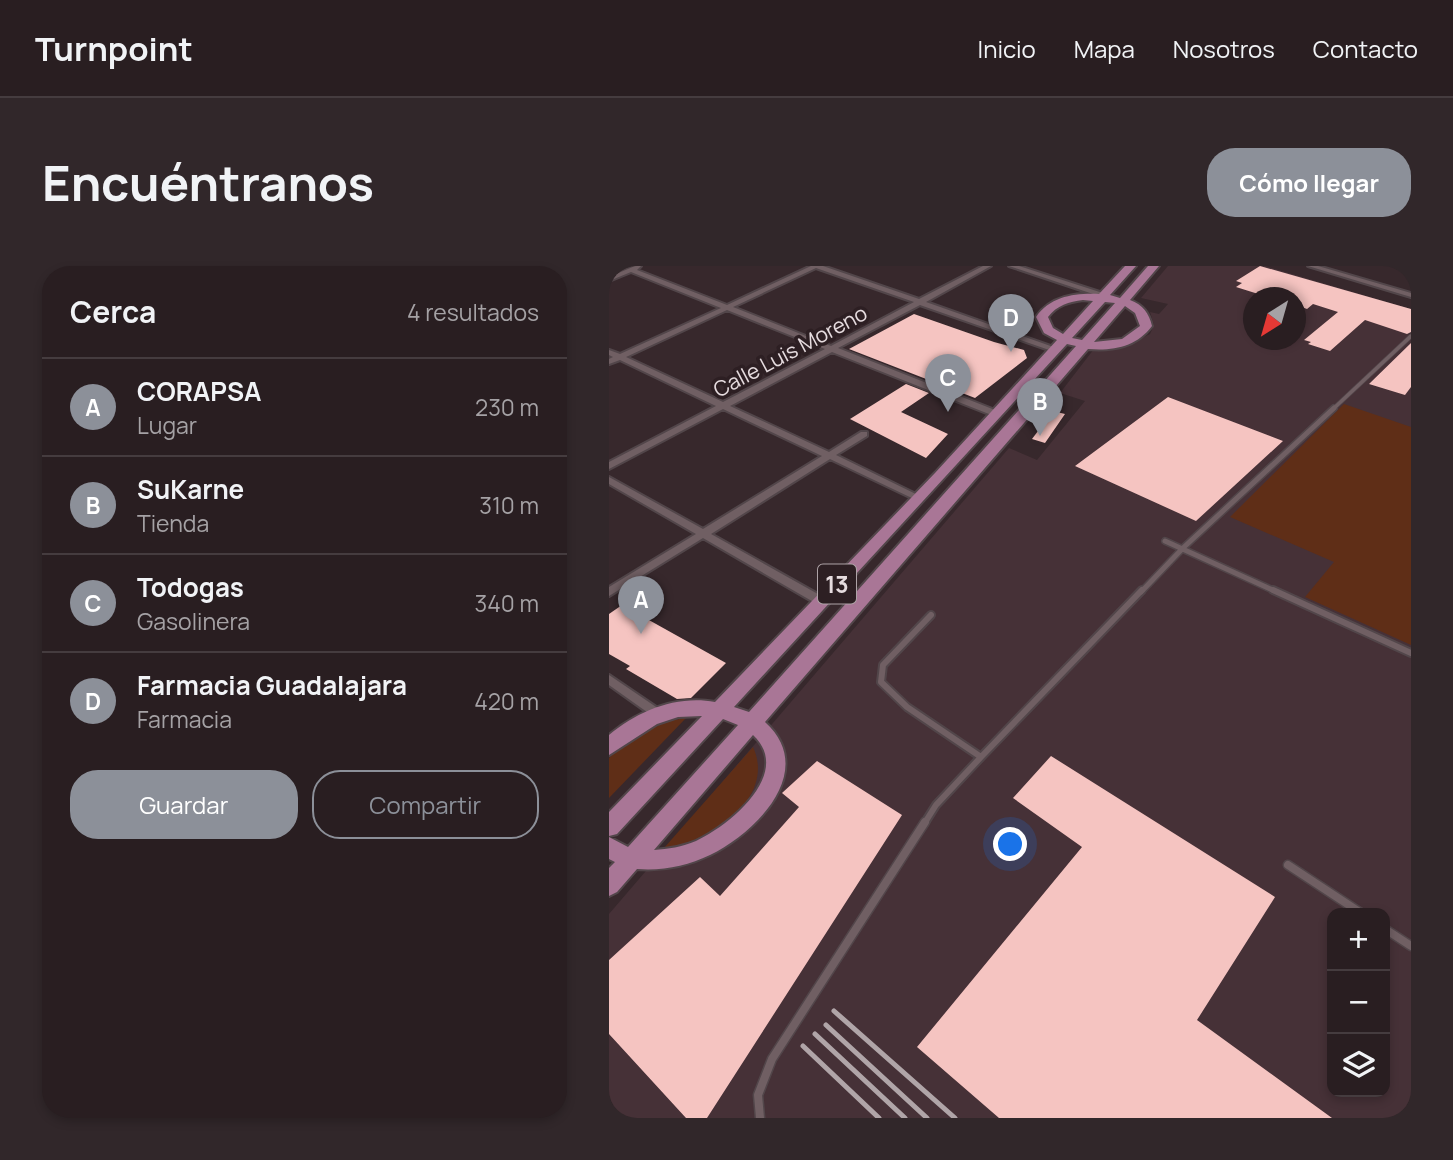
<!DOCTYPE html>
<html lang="es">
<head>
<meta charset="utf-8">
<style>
	:root { --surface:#291e21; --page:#31272a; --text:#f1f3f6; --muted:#a5a2a5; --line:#453c3f; --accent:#8c9099 }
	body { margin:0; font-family:Manrope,sans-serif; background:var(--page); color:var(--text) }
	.controls { position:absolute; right:21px; bottom:21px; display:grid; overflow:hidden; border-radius:14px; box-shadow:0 4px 10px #0003 }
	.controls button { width:63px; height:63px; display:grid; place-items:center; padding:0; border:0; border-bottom:2px solid var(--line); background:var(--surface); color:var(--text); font:35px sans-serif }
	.compass { position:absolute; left:634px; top:21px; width:63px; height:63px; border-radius:50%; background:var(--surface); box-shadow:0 4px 10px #0003; rotate:217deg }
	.you { position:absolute; left:402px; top:579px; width:24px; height:24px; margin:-18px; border:5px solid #fff; border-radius:50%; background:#1a73e8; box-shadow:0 0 0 10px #1a73e833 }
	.badge { display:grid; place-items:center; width:46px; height:46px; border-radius:50%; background:var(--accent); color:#fff; font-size:23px; font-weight:700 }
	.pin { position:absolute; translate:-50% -58px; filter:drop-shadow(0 2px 4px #0008) }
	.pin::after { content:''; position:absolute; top:37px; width:24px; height:21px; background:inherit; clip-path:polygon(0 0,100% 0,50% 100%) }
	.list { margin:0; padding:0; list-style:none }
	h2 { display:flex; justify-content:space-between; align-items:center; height:91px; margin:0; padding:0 28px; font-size:30px }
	h2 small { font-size:23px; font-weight:400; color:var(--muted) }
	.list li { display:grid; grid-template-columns:46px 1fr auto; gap:21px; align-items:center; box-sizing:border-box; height:98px; padding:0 28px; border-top:2px solid var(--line) }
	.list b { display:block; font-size:26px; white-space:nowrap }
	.list p { margin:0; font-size:23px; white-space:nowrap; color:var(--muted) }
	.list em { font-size:23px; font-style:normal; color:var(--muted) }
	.actions { display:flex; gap:14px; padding:21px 28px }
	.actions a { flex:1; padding:16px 0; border:2px solid var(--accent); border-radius:28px; text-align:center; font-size:24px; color:var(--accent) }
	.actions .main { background:var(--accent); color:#fff }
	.icon { flex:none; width:38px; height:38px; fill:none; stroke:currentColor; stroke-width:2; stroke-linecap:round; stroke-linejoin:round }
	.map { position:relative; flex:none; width:802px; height:852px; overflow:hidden; border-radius:28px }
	header { display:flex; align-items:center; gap:42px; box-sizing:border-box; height:98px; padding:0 35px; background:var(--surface); border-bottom:2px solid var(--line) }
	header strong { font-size:33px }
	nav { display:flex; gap:38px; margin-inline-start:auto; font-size:24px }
	.intro { display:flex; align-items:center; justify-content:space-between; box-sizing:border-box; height:168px; padding:0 42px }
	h1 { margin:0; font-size:49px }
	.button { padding:18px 32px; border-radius:28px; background:var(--accent); color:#fff; font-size:24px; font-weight:700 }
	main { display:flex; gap:42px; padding:0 42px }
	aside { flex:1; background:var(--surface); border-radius:28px; box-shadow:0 4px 10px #0003 }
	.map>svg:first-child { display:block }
	.built { fill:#463137; fill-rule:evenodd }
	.green { fill:#5f2e17 }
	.building { fill:#f5c4c1 }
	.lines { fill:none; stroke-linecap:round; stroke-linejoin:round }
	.lane-far3-casing { stroke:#52464a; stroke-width:5 }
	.lane-far2-casing { stroke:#52464a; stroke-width:8 }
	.lane-far1-casing { stroke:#52464a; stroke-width:10 }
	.lane-casing { stroke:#52464a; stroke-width:11 }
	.street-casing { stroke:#52464a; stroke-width:4 }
	.primary-casing { stroke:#52464a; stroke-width:4 }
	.lane-far3 { stroke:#705f63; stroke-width:3.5 }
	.lane-far2 { stroke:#705f63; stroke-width:5 }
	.lane-far1 { stroke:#705f63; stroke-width:6 }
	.lane { stroke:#705f63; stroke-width:8 }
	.street { fill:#705f63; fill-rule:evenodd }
	.primary { fill:#a97696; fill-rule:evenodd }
	.rail { stroke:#b0a5a8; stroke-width:5 }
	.labels { text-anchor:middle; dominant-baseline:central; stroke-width:7; stroke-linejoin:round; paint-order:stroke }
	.far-street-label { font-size:21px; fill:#e6dcdf; stroke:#2d1f23 }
	.shield { fill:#2d1f23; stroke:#aea3a7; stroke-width:2 }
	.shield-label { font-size:23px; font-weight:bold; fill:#e6dcdf }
</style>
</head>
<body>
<header>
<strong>Turnpoint</strong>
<nav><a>Inicio</a><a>Mapa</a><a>Nosotros</a><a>Contacto</a></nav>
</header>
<div class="intro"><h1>Encuéntranos</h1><a class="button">Cómo llegar</a></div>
<main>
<aside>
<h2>Cerca<small>4 resultados</small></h2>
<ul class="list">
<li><span class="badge">A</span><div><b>CORAPSA</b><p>Lugar</p></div><em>230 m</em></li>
<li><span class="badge">B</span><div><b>SuKarne</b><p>Tienda</p></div><em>310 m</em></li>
<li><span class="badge">C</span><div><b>Todogas</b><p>Gasolinera</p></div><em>340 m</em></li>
<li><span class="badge">D</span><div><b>Farmacia Guadalajara</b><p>Farmacia</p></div><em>420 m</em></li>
</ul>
<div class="actions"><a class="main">Guardar</a><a>Compartir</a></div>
</aside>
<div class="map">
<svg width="802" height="852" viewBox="0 0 802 852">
	<rect width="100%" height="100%" fill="#37282c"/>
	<!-- built -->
	<path class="built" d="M 559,0 L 656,0 L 802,43 L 802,852 L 0,852 L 0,648 L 400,182 L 428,194 L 476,135 L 451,127 L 485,83 L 516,80 L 541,68 L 545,59 L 541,46 L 550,48 L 559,38 L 532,32 ZM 645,32 L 687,32 L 687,74 L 645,74 ZM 723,647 L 776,647 L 776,826 L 723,826 Z"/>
	<!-- green -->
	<path class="green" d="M 735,138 L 802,161 L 802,379 L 696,331 L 725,296 L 621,251 Z
		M 77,452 L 0,532 L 0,492 C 19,471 49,455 77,452 Z
		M 144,481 C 168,533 99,578 55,582 Z"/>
	<!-- building -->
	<path class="building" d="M 651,0 L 802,43 L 802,66 L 798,68 L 756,54 L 721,85 L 699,78 L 702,76 L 695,74 L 729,46 L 704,38 L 698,43 L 687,39 L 687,32 L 662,32 L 627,21 L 633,17 L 627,15 Z
		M 305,48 L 385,76 L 415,84 L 418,92 L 366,132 L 240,83 Z
		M 802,77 L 802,121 L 796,129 L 760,118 Z
		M 297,118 L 320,127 L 292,146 L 339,168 L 317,192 L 241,153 Z
		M 559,131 L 674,175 L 587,255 L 466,200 Z
		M 444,145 L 456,148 L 436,177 L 423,173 Z
		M 13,339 L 117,397 L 82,432 L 68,433 L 17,403 L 21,400 L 0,388 L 0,348 Z
		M 442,490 L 666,631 L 588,754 L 723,852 L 390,852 L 308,781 L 473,581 L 404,532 Z
		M 208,495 L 293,549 L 98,852 L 77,852 L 0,768 L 0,694 L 91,611 L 111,630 L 190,541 L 173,527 Z"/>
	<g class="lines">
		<defs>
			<path id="lane-far3" d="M 723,144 L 802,70"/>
			<path id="lane-far2" d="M 556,275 L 668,326
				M 532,326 L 574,282 L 725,142"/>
			<path id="lane-far1" d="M 664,324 L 802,387
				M 372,491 L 533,324
				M 315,558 L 327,539 L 372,491 L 298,441 L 272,416 L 274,399 L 322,349"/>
			<path id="lane" d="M 679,599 L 752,647
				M 776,663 L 802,680
				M 151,852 L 149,829 L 163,793 L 316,556"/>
			<path id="street" d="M 26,0 L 32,0 L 28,4 L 118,39 L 202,0 L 214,0 L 310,33 L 374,0 L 382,0 L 317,36 L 450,83 L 443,85 L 311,39 L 229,82 L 391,146 L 391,150 L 385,150 L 223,86 L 121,140 L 220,186 L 252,166 L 258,166 L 258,170 L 227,189 L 315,232 L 313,234 L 307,234 L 221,193 L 102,268 L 216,332 L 218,335 L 216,338 L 208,338 L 94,272 L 0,330 L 0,321 L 87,268 L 0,218 L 0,211 L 94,263 L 213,190 L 114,143 L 0,203 L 0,196 L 107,140 L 11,94 L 0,98 L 0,93 L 4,91 L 0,89 L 0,84 L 11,88 L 112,42 L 22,6 L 0,15 L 0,11 ZM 207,2 L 305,36 L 222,80 L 124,41 ZM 118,44 L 216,83 L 114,136 L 17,91 Z
				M 400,0 L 410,0 L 500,29 L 493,31 Z
				M 699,0 L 709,0 L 802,27 L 802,31 Z
				M 788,0 L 802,1 L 802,5 L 789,1 Z
				M 0,409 L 53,445 L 55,448 L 53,451 L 45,451 L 0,419 Z"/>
			<path id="primary" d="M 516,0 L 527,0 L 501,29 L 511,32 L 539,0 L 550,0 L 521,34 C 534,39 540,47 543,60 C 527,81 505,85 479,83 L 156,456 C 209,504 148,566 101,589 C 78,600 54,605 28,603 L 8,626 L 0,630 L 0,602 L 6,596 L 0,593 L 0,571 L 19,581 L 129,459 L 114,453 L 8,568 L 0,570 L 0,546 L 93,450 L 69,451 L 48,458 L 0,489 L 0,469 C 29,445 67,429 106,436 L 326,207 L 448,74 L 435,67 L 427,51 C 442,30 466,27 490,28 ZM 474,34 L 484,35 L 454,68 L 444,62 L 439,51 C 448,39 460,36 474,34 ZM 496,36 L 506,37 L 473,74 L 463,72 ZM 516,40 L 526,47 L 531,60 L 513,73 L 485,76 ZM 458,78 L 467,80 L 140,446 L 125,441 ZM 144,469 C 185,507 120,560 87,575 C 73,581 59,583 45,584 Z"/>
		</defs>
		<!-- lane-far3 casing -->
		<use href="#lane-far3" class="lane-far3-casing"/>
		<!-- lane-far2 casing -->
		<use href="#lane-far2" class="lane-far2-casing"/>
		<!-- lane-far1 casing -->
		<use href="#lane-far1" class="lane-far1-casing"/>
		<!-- lane casing -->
		<use href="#lane" class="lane-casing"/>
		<!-- street casing -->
		<use href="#street" class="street-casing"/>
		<!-- primary casing -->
		<use href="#primary" class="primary-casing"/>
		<!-- lane-far3 -->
		<use href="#lane-far3" class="lane-far3"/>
		<!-- lane-far2 -->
		<use href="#lane-far2" class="lane-far2"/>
		<!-- lane-far1 -->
		<use href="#lane-far1" class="lane-far1"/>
		<!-- lane -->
		<use href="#lane" class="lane"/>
		<!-- street -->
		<use href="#street" class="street"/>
		<!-- primary -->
		<use href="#primary" class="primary"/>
		<!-- rail -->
		<path class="rail" d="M 225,745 L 346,852
			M 217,759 L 318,852
			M 206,768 L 296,852
			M 194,780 L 270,852"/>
	</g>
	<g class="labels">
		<!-- far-street labels -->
		<g class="far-street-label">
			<text transform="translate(181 85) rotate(-28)">Calle Luis Moreno</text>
		</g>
		<!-- shield labels -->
		<rect class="shield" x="209" y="298.5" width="38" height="39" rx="5"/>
		<g class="shield-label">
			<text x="228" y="318">13</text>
		</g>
	</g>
</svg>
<div class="controls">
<button>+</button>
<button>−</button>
<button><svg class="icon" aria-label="layers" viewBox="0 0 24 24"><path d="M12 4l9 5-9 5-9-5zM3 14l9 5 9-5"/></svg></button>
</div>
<svg class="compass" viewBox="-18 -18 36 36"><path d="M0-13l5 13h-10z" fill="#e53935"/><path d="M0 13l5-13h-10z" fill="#a5a2a5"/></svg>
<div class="you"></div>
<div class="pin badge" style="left:32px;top:368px">A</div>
<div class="pin badge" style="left:431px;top:170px">B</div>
<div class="pin badge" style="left:339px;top:146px">C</div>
<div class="pin badge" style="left:402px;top:86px">D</div>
</div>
</main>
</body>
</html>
